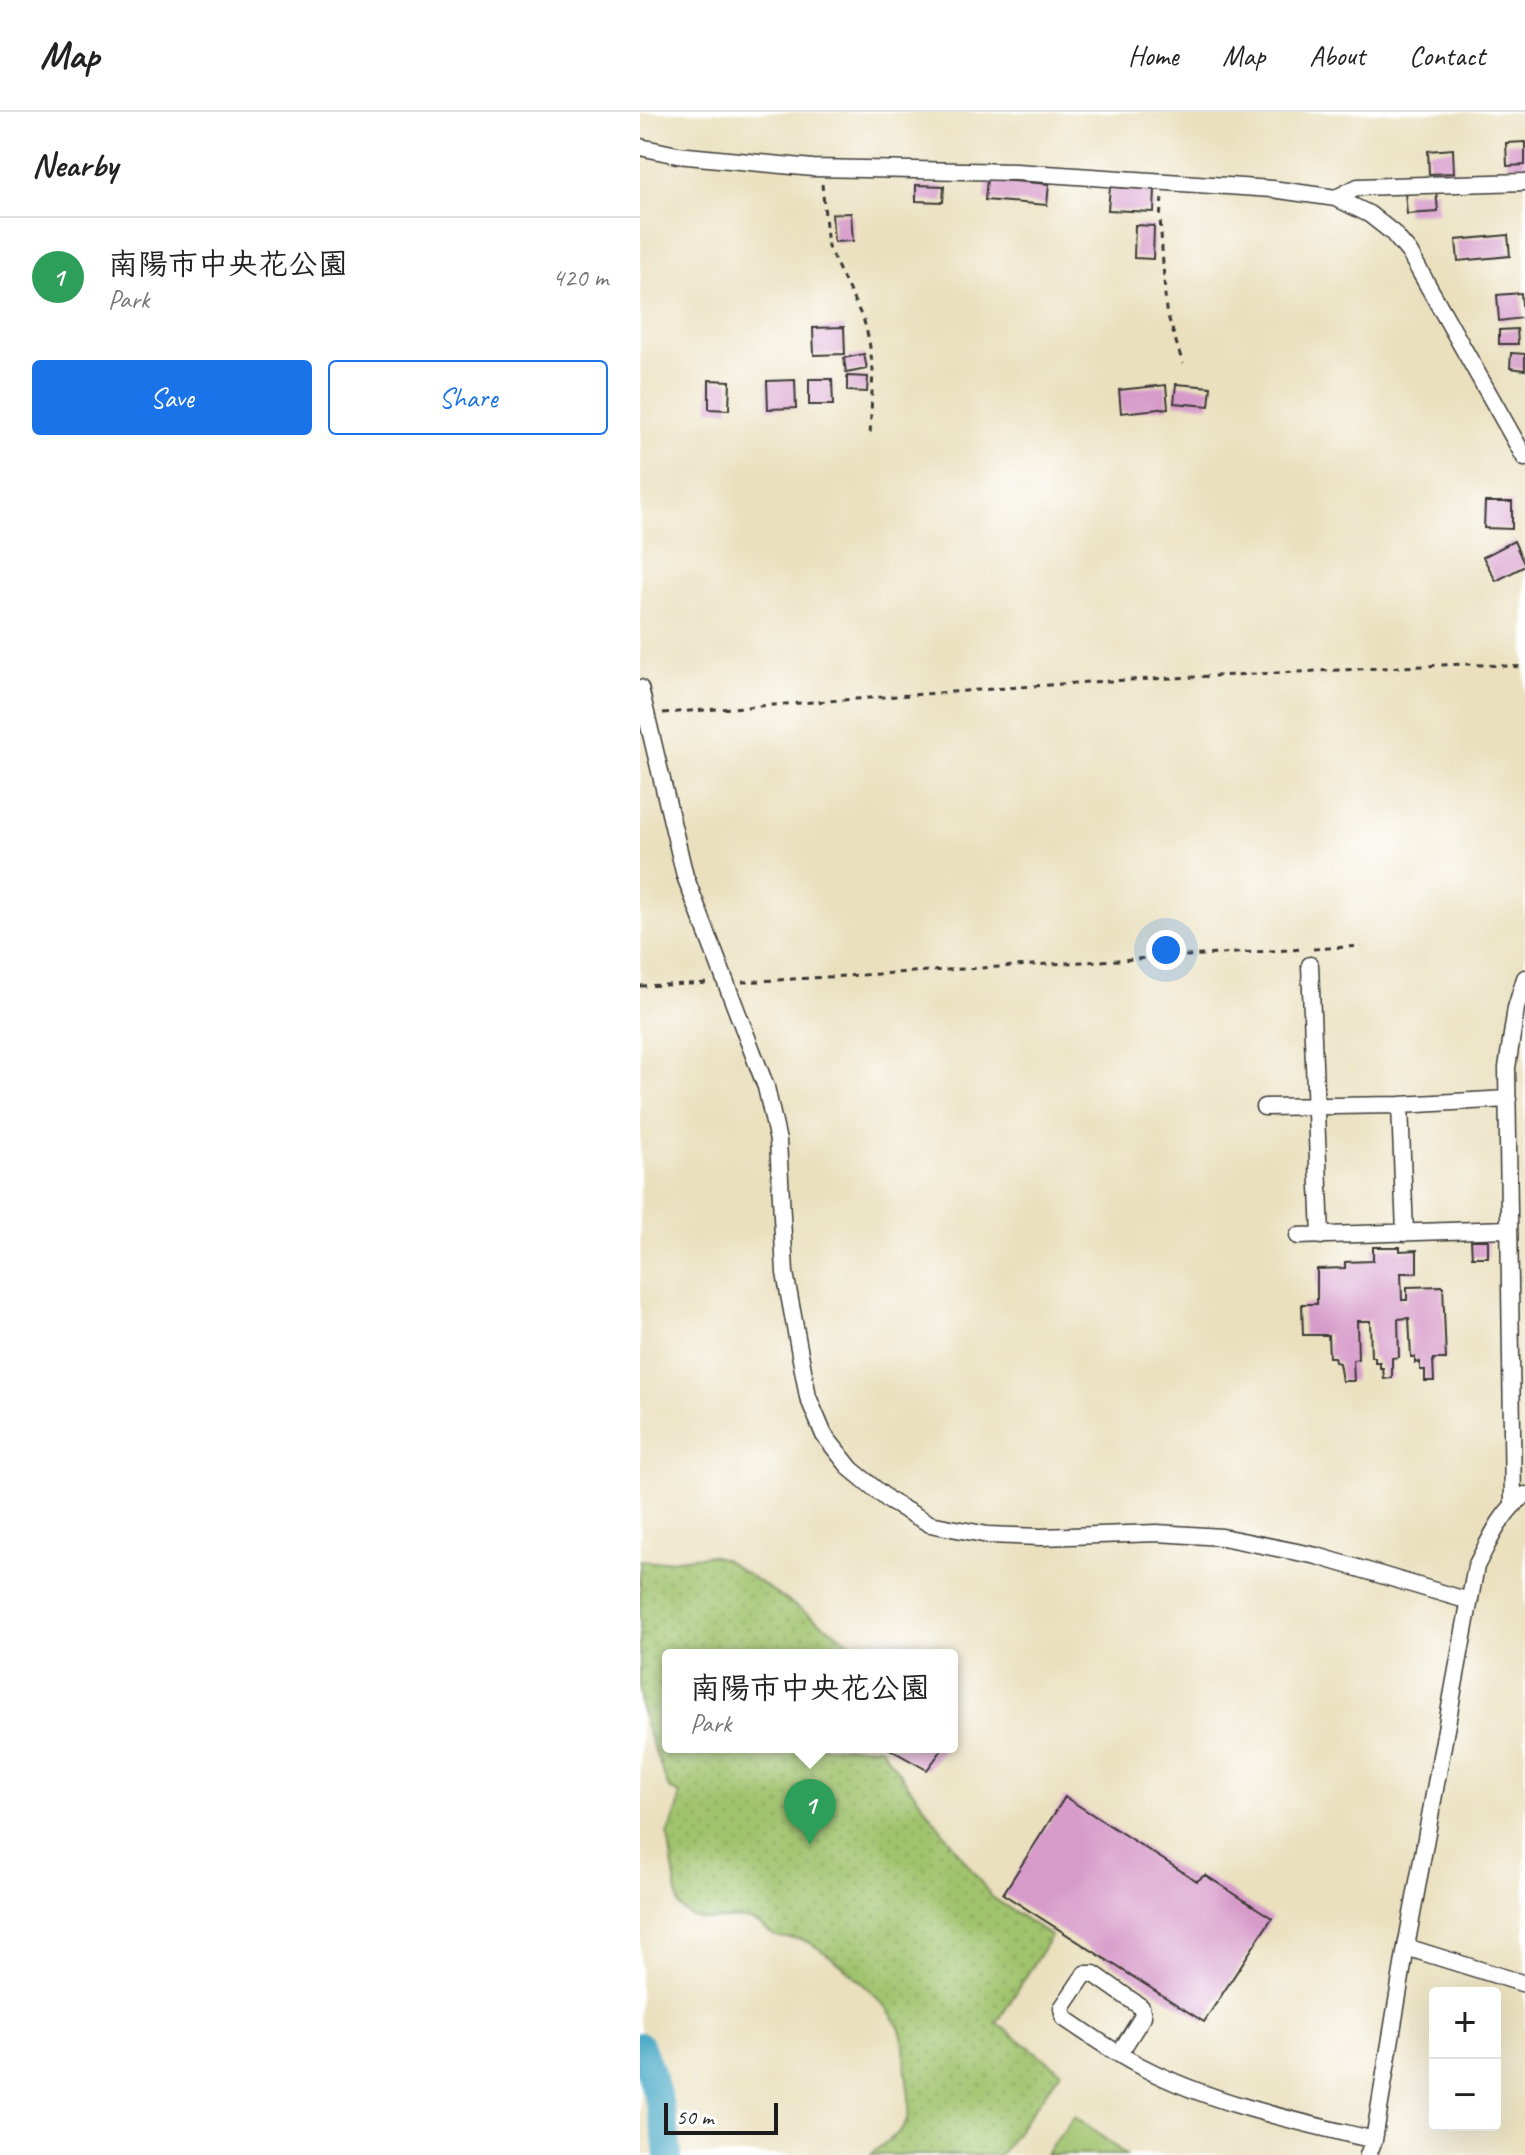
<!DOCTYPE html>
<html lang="en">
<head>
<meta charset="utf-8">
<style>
	:root { --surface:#fff; --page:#f6f6f6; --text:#222; --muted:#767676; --line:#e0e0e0; --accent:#1a73e8 }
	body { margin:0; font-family:Caveat,"Klee One",sans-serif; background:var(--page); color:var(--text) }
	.controls { position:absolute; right:24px; bottom:24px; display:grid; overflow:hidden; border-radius:8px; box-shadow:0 8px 32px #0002 }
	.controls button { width:72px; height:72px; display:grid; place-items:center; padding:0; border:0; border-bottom:2px solid var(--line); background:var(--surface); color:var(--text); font:40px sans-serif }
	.scale { position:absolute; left:24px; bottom:20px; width:114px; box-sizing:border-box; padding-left:8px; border:4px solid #1c1c1c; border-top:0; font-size:22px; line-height:28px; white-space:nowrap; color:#1c1c1c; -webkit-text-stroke:6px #fff; paint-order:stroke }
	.you { position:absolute; left:526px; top:838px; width:28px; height:28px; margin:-20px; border:6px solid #fff; border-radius:50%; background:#1a73e8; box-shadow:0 0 0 12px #1a73e833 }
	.badge { display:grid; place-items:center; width:52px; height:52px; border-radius:50%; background:var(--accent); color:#fff; font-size:26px; font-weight:700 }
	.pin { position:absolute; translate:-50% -66px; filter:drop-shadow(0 2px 4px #0008) }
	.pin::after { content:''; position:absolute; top:42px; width:28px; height:24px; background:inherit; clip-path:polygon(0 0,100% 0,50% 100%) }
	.popup { position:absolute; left:22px; top:1537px; width:296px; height:104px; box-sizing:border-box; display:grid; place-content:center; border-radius:8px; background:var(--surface); filter:drop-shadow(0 2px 6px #0005); font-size:26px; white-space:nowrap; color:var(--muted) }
	.popup b { font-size:30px; color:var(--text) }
	.popup::after { content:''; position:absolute; left:50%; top:100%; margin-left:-16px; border:16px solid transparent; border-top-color:var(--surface) }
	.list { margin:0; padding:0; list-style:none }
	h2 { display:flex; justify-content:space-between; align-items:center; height:104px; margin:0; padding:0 32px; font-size:34px }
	h2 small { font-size:26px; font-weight:400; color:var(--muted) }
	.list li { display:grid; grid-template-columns:52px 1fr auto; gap:24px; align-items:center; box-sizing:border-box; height:120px; padding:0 32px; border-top:2px solid var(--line) }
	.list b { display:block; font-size:30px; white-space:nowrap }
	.list p { margin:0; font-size:26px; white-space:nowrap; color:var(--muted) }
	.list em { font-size:26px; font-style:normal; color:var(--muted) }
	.actions { display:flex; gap:16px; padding:24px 32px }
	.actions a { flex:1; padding:18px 0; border:2px solid var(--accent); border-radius:8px; text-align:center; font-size:28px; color:var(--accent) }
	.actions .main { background:var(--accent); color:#fff }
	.map { position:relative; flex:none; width:885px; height:2043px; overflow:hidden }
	header { display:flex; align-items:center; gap:48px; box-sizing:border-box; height:112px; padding:0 40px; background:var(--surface); border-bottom:2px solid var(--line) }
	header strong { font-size:38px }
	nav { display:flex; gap:44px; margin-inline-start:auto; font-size:28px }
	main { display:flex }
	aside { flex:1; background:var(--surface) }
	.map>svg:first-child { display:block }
	.grass { fill:#a0c36d; stroke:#5e7044; stroke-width:2 }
	.park { fill:url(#park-dots); stroke:#5e7044; stroke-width:2 }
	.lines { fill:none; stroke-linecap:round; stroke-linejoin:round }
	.river { stroke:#44a7c4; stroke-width:28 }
	.building { fill:#d79bca }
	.minor-casing { stroke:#3b3934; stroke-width:19 }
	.path { stroke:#3b3934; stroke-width:3; stroke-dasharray:6 6; stroke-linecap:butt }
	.minor { stroke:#fff; stroke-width:16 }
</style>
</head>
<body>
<header>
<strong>Map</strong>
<nav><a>Home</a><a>Map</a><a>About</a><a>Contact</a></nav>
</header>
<main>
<aside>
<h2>Nearby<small></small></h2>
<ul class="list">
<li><span class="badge" style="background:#2e9e5b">1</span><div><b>南陽市中央花公園</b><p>Park</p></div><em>420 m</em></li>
</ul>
<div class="actions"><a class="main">Save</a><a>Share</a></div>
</aside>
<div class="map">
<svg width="885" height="2043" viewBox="0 0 885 2043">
	<defs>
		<pattern id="park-dots" width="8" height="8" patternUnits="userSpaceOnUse" patternTransform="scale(2)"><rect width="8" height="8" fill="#a0c36d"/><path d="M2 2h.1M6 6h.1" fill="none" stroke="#89a75e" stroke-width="1.8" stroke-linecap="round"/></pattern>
	</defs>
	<rect width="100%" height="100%" fill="#fff"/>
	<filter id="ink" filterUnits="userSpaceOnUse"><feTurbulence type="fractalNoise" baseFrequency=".0125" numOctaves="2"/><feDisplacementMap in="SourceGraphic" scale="16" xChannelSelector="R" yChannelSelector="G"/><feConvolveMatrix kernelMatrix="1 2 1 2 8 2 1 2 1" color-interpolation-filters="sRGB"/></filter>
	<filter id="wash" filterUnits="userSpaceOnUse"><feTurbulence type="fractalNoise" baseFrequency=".006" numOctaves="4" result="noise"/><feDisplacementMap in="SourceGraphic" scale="32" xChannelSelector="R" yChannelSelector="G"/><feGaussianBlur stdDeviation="1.8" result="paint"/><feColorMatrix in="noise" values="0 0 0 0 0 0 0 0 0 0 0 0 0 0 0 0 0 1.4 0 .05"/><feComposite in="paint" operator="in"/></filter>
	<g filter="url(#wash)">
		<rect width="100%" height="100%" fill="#eae0be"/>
		<!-- grass -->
		<path class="grass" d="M 435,2004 L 486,2043 L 405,2043 Z"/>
		<!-- park -->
		<path class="park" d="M 70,1443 L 84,1447 L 210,1530 L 206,1543 L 28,1543 L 28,1635 L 240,1635 L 352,1785 L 411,1824 L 357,1911 L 421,1959 L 360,2043 L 231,2043 C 241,2031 259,2025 266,2010 C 272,1995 268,1976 266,1961 C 265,1946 265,1927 258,1913 C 246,1889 188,1838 163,1828 C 153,1825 142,1828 133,1823 C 125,1818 122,1811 113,1809 C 87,1800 59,1820 39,1794 L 28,1723 L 38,1696 L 40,1682 L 29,1677 L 7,1618 L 0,1593 L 0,1448 L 13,1450 Z"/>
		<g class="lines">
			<!-- river -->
			<path class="river" d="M 0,1934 C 15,1970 25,2004 28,2043"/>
		</g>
		<g id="blocks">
			<!-- building -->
			<path class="building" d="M 885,30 L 885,53 L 867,54 L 866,31 Z
				M 813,37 L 814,61 L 789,62 L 788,39 Z
				M 347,67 L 409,72 L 407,93 L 345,88 Z
				M 276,73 L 304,74 L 303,90 L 276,89 Z
				M 470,75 L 515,77 L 514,100 L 468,98 Z
				M 796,78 L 798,100 L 767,102 L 765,80 Z
				M 211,101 L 213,129 L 194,130 L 192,102 Z
				M 495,113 L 514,114 L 513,147 L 494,146 Z
				M 868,123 L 870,144 L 818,149 L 816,128 Z
				M 881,181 L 883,206 L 859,209 L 857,183 Z
				M 204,215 L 205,242 L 174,243 L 173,216 Z
				M 877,217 L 878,232 L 859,232 L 859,218 Z
				M 871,241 L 885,242 L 885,258 L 870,256 Z
				M 224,242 L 227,257 L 206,261 L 204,246 Z
				M 207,264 L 228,265 L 227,280 L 207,279 Z
				M 169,267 L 192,267 L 193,293 L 169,293 Z
				M 69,268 L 90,269 L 89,298 L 69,297 Z
				M 155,268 L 156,296 L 128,297 L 127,269 Z
				M 536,272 L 571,275 L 569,294 L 534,291 Z
				M 526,273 L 528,296 L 481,301 L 479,278 Z
				M 845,390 L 872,390 L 872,417 L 844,416 Z
				M 874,429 L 885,454 L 856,469 L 843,445 Z
				M 831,1128 L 848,1128 L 848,1145 L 832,1145 Z
				M 733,1135 L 760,1135 L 760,1139 L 777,1138 L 777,1161 L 761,1161 L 762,1188 L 767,1188 L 767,1175 L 803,1174 L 806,1247 L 793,1247 L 794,1269 L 785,1269 L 785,1258 L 780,1258 L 780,1250 L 775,1251 L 775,1245 L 771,1245 L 769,1206 L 758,1207 L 759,1245 L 752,1246 L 752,1266 L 744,1267 L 743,1256 L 740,1256 L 740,1250 L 735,1250 L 735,1245 L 731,1245 L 730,1209 L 717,1209 L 718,1247 L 713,1248 L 714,1269 L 702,1269 L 699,1251 L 695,1250 L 694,1245 L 689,1245 L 688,1223 L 663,1223 L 662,1192 L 677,1192 L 677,1157 L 705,1156 L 705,1150 L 733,1149 Z
				M 246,1635 L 304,1635 L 287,1658 Z
				M 425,1685 L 557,1769 L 565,1763 L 632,1806 L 564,1910 L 363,1782 Z"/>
		</g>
	</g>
	<g filter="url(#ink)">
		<use href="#blocks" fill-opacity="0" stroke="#3b3934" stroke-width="2"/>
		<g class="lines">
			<defs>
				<path id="minor" d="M 0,35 L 37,43 L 173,56 L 376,60 L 632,77 L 696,86 L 729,102 L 752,120 L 769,140 L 885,346
					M 696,86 L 718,75 L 885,70
					M 0,576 L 45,764 L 126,975 L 138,1029 L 145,1161 L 168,1285 L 184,1323 L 211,1357 L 251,1390 L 290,1412 L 348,1423 L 401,1425 L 517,1421 L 582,1425 L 677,1444 L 829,1489
					M 670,853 L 681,1124
					M 760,993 L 765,1121
					M 624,995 L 760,993 L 868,987
					M 658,1124 L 868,1117
					M 873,1391 L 867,956 L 876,896 L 885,866
					M 766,1835 L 885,1872
					M 479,1942 L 503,1904 L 501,1895 L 454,1862 L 445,1862 L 422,1896 L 424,1906 C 450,1923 474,1941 502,1955 C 574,1992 656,2009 734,2028
					M 728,2043 L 734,2028 L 766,1835 L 836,1454 C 850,1428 861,1400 885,1383"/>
			</defs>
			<!-- minor casing -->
			<use href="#minor" class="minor-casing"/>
			<!-- path -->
			<path class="path" d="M 182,72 L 188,135 L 224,209 L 229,228 L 233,258 L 230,325
				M 522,86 L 520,106 L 526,198 L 543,252
				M 23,601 L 449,570 L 824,552 L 885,555
				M 673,837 L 721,834
				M 102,870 L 665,837
				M 0,874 L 70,871"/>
			<!-- minor -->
			<use href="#minor" class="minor"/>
		</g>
	</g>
</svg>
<div class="controls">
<button>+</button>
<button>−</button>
</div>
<div class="scale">50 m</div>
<div class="you"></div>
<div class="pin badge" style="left:170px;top:1733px;background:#2e9e5b">1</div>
<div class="popup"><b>南陽市中央花公園</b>Park</div>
</div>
</main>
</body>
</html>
